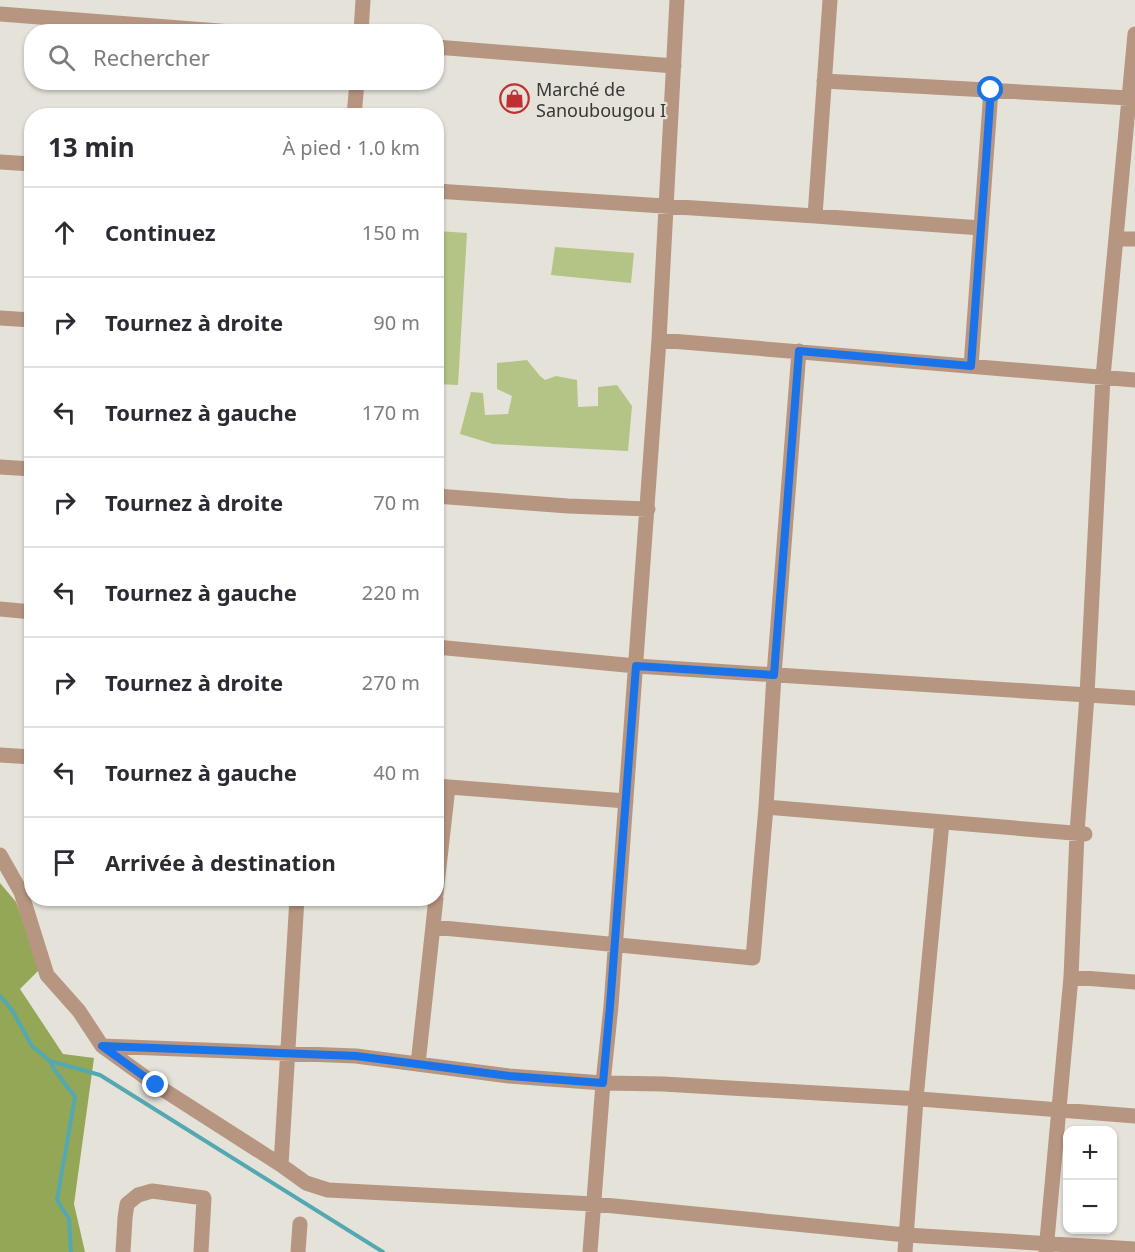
<!DOCTYPE html>
<html lang="fr">
<head>
<meta charset="utf-8">
<style>
	:root { --surface:#fff; --page:#f2f2f3; --text:#2b2b33; --muted:#7c7c81; --line:#e1e1e2 }
	body { margin:0; font-family:"Noto Sans",sans-serif; background:var(--page); color:var(--text) }
	.controls { position:absolute; right:18px; bottom:18px; display:grid; overflow:hidden; border-radius:12px; box-shadow:0 2px 4px #0004 }
	.controls button { width:54px; height:54px; display:grid; place-items:center; padding:0; border:0; border-bottom:2px solid var(--line); background:var(--surface); color:var(--text); font:30px sans-serif }
	.stop { position:absolute; width:18px; height:18px; margin:-14px; border:4px solid #1a73e8; border-radius:50%; background:#fff }
	.stop.end { background:#1a73e8; border-color:#fff; box-shadow:0 2px 6px #0008 }
	.list { margin:0; padding:0; list-style:none }
	h2 { display:flex; justify-content:space-between; align-items:center; height:78px; margin:0; padding:0 24px; font-size:26px }
	h2 small { font-size:20px; font-weight:400; color:var(--muted) }
	.list li { display:grid; grid-template-columns:39px 1fr auto; gap:18px; align-items:center; box-sizing:border-box; height:90px; padding:0 24px; border-top:2px solid var(--line) }
	.list b { display:block; font-size:22px; white-space:nowrap }
	.list em { font-size:20px; font-style:normal; color:var(--muted) }
	.icon { flex:none; width:33px; height:33px; fill:none; stroke:currentColor; stroke-width:2; stroke-linecap:round; stroke-linejoin:round }
	.map { position:relative; flex:none; width:1135px; height:1252px; overflow:hidden }
	.search { position:absolute; background:var(--surface); box-shadow:0 2px 4px #0004; left:24px; top:24px; width:420px; height:66px; display:flex; align-items:center; gap:15px; box-sizing:border-box; padding:0 21px; border-radius:24px; color:var(--muted); font-size:22px }
	.panel { position:absolute; background:var(--surface); box-shadow:0 2px 4px #0004; left:24px; top:108px; width:420px; height:798px; border-radius:24px }
	.map>svg:first-child { display:block }
	.green { fill:#b3c486 }
	.forest { fill:#93a756 }
	.lines { fill:none; stroke-linecap:round; stroke-linejoin:round }
	.stream { stroke:#54a8b2; stroke-width:4 }
	.minor { stroke:#b69581; stroke-width:15 }
	.route { stroke:#1a73e8; stroke-width:8 }
	.labels { text-anchor:middle; dominant-baseline:central; stroke-width:4.5; stroke-linejoin:round; paint-order:stroke }
	.poi-label { font-size:18px; fill:#383734; stroke:#e5e2da; text-anchor:start }
</style>
</head>
<body>
<div class="map">
<svg width="1135" height="1252" viewBox="0 0 1135 1252">
	<rect width="100%" height="100%" fill="#e5e2da"/>
	<!-- green -->
	<path class="green" d="M 437,231 L 467,233 L 458,385 L 437,384 Z
		M 555,247 L 634,253 L 631,283 L 551,275 Z
		M 527,360 L 540,376 L 545,380 L 556,376 L 577,380 L 578,407 L 598,406 L 598,387 L 617,385 L 632,406 L 628,451 L 493,444 L 460,434 L 471,392 L 483,393 L 485,415 L 508,414 L 512,396 L 497,389 L 497,363 Z"/>
	<!-- forest -->
	<path class="forest" d="M 0,883 L 16,902 L 40,969 L 20,989 L 63,1054 L 94,1058 L 74,1204 L 85,1252 L 0,1252 Z"/>
	<g class="lines">
		<!-- stream -->
		<path class="stream" d="M 0,996 L 12,1010 L 32,1046 L 50,1061 L 54,1069 L 75,1097 L 57,1200 L 69,1219 L 71,1252
			M 50,1061 L 100,1075 L 383,1252"/>
		<!-- minor -->
		<path class="minor" d="M 0,14 L 232,32
			M 361,32 L 363,0
			M 436,47 L 674,66
			M 824,81 L 1129,98
			M 354,116 L 357,82
			M 0,162 L 32,164
			M 436,191 L 815,216 L 981,228
			M 815,216 L 830,0
			M 1116,239 L 1135,239
			M 0,318 L 32,320
			M 659,340 L 1135,380
			M 971,366 L 991,90
			M 0,467 L 32,469
			M 436,496 L 568,506 L 648,509
			M 0,609 L 32,612
			M 436,647 L 636,666 L 1135,698
			M 0,755 L 32,757
			M 436,786 L 626,801
			M 766,807 L 1085,834
			M 0,855 L 21,892 L 47,975 L 79,1011 L 102,1046 L 156,1085 L 281,1165 L 306,1183 L 328,1190 L 594,1204 L 906,1235 L 1135,1249
			M 436,894 L 448,787
			M 433,927 L 753,958 L 766,807 L 774,675 L 799,351
			M 1071,977 L 1135,982
			M 102,1046 L 356,1056 L 509,1076 L 603,1083 L 663,1084 L 920,1099 L 1135,1116
			M 418,1064 L 436,898
			M 281,1165 L 297,898
			M 1046,1251 L 1071,977 L 1077,833 L 1087,695 L 1103,377 L 1135,34
			M 123,1252 L 125,1218 L 127,1204 L 138,1195 L 152,1191 L 204,1198 L 201,1252
			M 298,1252 L 300,1224
			M 590,1252 L 603,1083 L 611,1006 L 659,340 L 677,0
			M 905,1252 L 916,1099 L 942,822"/>
	</g>
	<g class="lines">
		<!-- route -->
		<path class="route" d="M 156,1085 L 102,1046 L 356,1056 L 509,1076 L 603,1083 L 610,1006 L 636,666 L 774,675 L 799,351 L 971,366 L 991,90"/>
	</g>
	<!-- icons -->
	<defs>
		<symbol id="shop-ring" viewBox="-11 -11 22 22"><circle r="9.5" fill="#e5e2da" stroke="#c03033" stroke-width="1.5"/><path d="M-5-2.5h2.3a2.7 3.5 0 0 1 5.4 0H5L5.5 6h-11ZM-1.5-2.5h3a1.5 2.3 0 0 0-3 0Z" fill="#c03033"/></symbol>
	</defs>
	<g fill-rule="evenodd">
		<use href="#shop-ring" x="498" y="82" width="33" height="33"/>
	</g>
	<g class="labels">
		<!-- poi labels -->
		<g class="poi-label">
			<text x="536" y="89">Marché de<tspan x="536" dy="21">Sanoubougou I</tspan></text>
		</g>
	</g>
</svg>
<div class="controls">
<button>+</button>
<button>−</button>
</div>
<div class="stop" style="left:991px;top:90px"></div>
<div class="stop end" style="left:156px;top:1085px"></div>
<div class="search"><svg class="icon" aria-label="search" viewBox="0 0 24 24"><circle cx="10" cy="10" r="6"/><path d="M15 15l6 6"/></svg>Rechercher</div>
<section class="panel">
<h2>13 min<small>À pied · 1.0 km</small></h2>
<ul class="list">
<li><svg class="icon" aria-label="ahead" viewBox="0 0 24 24"><path d="M12 20V5M6 11l6-6 6 6"/></svg><div><b>Continuez</b></div><em>150 m</em></li>
<li><svg class="icon" aria-label="right" viewBox="0 0 24 24"><path d="M7 20v-9h11M14 6l5 5-5 5"/></svg><div><b>Tournez à droite</b></div><em>90 m</em></li>
<li><svg class="icon" aria-label="left" viewBox="0 0 24 24"><path d="M17 20v-9H6M10 6l-5 5 5 5"/></svg><div><b>Tournez à gauche</b></div><em>170 m</em></li>
<li><svg class="icon" aria-label="right" viewBox="0 0 24 24"><path d="M7 20v-9h11M14 6l5 5-5 5"/></svg><div><b>Tournez à droite</b></div><em>70 m</em></li>
<li><svg class="icon" aria-label="left" viewBox="0 0 24 24"><path d="M17 20v-9H6M10 6l-5 5 5 5"/></svg><div><b>Tournez à gauche</b></div><em>220 m</em></li>
<li><svg class="icon" aria-label="right" viewBox="0 0 24 24"><path d="M7 20v-9h11M14 6l5 5-5 5"/></svg><div><b>Tournez à droite</b></div><em>270 m</em></li>
<li><svg class="icon" aria-label="left" viewBox="0 0 24 24"><path d="M17 20v-9H6M10 6l-5 5 5 5"/></svg><div><b>Tournez à gauche</b></div><em>40 m</em></li>
<li><svg class="icon" aria-label="arrive" viewBox="0 0 24 24"><path d="M6 21V4h12l-3 4 3 4H6"/></svg><div><b>Arrivée à destination</b></div></li>
</ul>
</section>
</div>
</body>
</html>
